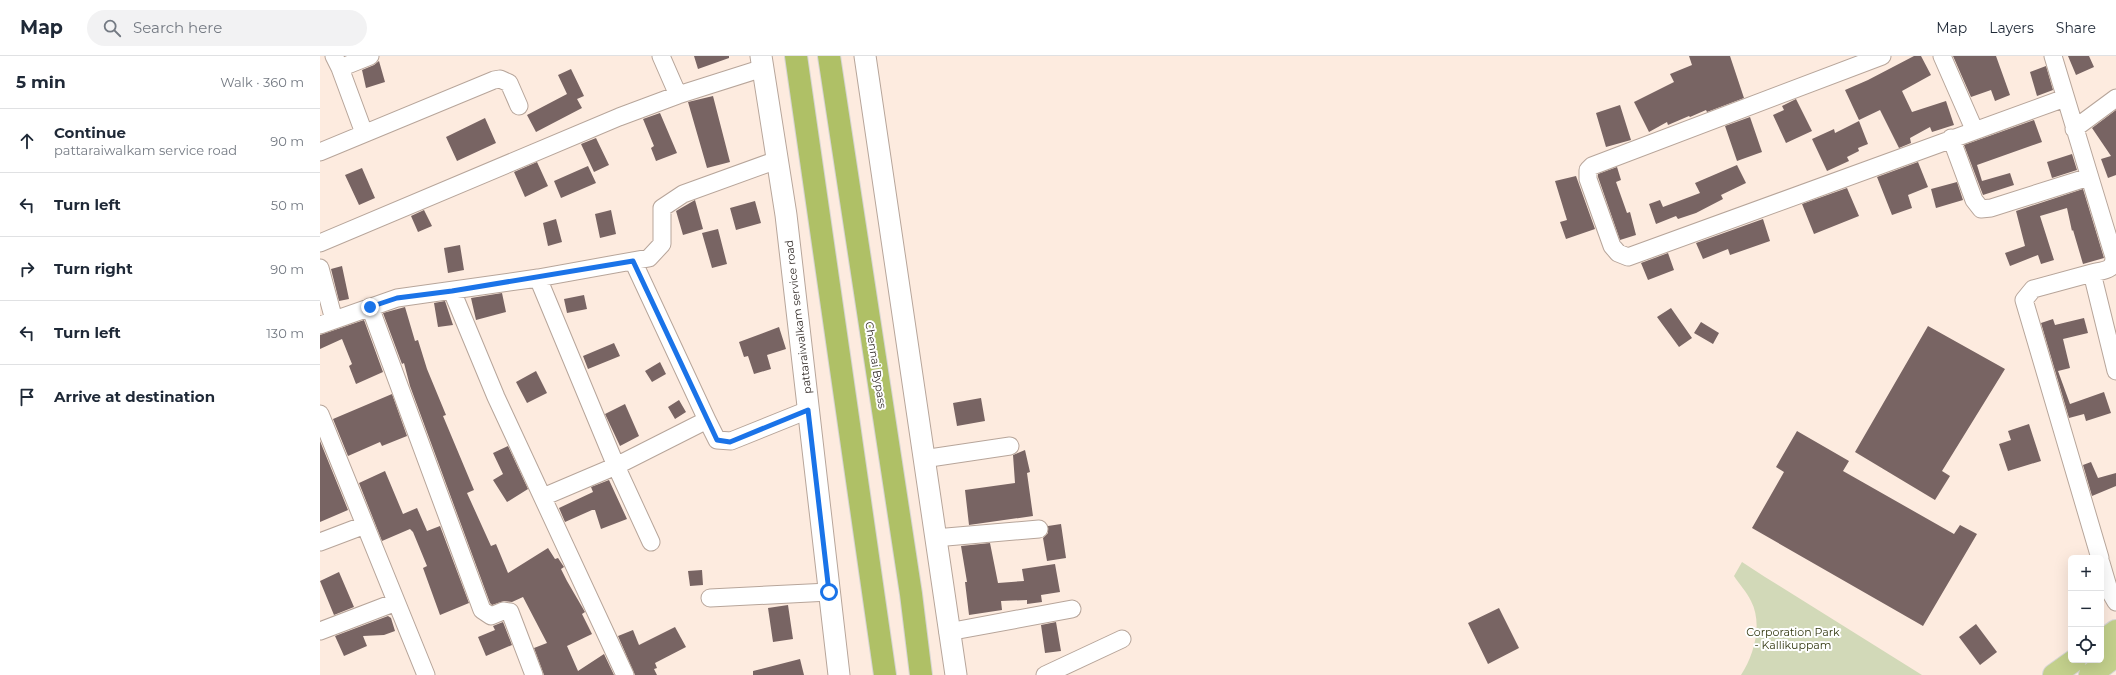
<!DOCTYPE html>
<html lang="en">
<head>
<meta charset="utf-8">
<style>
	:root { --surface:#fff; --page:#f2f2f3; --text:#1f2937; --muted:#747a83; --line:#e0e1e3 }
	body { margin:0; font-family:Montserrat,sans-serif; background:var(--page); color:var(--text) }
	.controls { position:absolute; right:12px; bottom:12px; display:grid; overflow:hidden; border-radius:6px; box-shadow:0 4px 16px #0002 }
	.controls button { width:36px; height:36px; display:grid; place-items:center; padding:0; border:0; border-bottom:1px solid var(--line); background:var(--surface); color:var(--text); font:20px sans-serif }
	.stop { position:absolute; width:12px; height:12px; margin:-9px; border:3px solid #1a73e8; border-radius:50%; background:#fff }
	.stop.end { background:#1a73e8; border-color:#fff; box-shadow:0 1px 4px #0008 }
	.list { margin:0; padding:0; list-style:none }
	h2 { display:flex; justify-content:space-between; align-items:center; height:52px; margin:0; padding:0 16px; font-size:17px }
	h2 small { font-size:13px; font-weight:400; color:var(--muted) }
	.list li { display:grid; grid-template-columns:26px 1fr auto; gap:12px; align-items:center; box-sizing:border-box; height:64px; padding:0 16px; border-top:1px solid var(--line) }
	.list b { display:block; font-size:15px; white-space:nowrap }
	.list p { margin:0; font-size:13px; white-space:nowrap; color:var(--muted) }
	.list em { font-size:13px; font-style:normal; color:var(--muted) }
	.icon { flex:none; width:22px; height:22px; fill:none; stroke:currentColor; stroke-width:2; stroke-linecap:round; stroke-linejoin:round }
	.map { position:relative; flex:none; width:1796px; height:619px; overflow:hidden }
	header { display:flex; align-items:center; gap:24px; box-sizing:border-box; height:56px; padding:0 20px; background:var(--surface); border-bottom:1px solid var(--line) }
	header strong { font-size:19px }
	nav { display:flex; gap:22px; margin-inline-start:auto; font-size:14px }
	.search { width:280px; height:36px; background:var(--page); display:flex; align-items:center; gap:10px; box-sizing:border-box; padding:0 14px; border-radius:22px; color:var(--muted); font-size:15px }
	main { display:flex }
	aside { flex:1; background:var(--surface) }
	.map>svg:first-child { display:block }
	.green { fill:#d2d9b8 }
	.building { fill:#786463 }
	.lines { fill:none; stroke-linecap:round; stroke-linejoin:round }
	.minor-casing { stroke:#b7a59a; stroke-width:19 }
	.tertiary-casing { stroke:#b7a59a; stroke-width:23 }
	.primary-casing { stroke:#d6d5d4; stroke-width:24 }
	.trunk-casing { stroke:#d6d5d4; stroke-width:24 }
	.minor { stroke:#fff; stroke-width:17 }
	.tertiary { stroke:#fff; stroke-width:21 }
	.primary { stroke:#c3d08c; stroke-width:22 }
	.trunk { stroke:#afc066; stroke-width:22 }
	.route { stroke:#1a73e8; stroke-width:5 }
	.labels { text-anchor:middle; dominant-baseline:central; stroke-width:4; stroke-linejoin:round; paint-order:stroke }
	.street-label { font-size:11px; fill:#342d29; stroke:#fff }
	.park-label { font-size:11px; fill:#323710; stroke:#fff }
</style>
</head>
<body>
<header>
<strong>Map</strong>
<div class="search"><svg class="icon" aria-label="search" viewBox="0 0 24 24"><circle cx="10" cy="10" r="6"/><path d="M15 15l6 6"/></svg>Search here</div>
<nav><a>Map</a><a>Layers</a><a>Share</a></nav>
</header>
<main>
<aside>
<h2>5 min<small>Walk · 360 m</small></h2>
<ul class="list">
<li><svg class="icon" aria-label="ahead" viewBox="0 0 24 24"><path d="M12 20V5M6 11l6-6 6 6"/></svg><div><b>Continue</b><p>pattaraiwalkam service road</p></div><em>90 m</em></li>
<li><svg class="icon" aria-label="left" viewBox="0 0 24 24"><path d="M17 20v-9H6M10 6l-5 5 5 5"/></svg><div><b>Turn left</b></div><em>50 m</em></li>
<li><svg class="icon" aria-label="right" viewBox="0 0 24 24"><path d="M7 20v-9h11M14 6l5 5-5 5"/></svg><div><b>Turn right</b></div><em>90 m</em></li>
<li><svg class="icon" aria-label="left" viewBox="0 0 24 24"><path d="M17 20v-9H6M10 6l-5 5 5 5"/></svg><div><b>Turn left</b></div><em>130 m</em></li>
<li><svg class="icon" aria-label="arrive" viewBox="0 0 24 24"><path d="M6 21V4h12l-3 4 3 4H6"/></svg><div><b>Arrive at destination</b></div></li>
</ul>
</aside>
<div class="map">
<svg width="1796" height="619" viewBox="0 0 1796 619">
	<rect width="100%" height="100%" fill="#fdebdf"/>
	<!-- green -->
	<path class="green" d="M 1422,506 L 1445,521 L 1602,619 L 1421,619 C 1434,599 1443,568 1431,545 C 1427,536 1419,528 1414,520 Z"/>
	<!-- building -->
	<path class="building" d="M 374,0 L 409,0 L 409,2 L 378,13 Z
		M 1369,0 L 1410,0 L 1424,42 L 1387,56 L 1386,54 L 1370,61 L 1369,60 L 1348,69 L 1347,66 L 1329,76 L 1314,46 L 1354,26 L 1350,18 L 1372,9 Z
		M 1594,0 L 1601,0 L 1611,19 L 1582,35 L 1592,56 L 1626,45 L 1634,69 L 1612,76 L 1610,71 L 1590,82 L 1591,87 L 1579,92 L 1560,54 L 1539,64 L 1525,34 L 1548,24 Z
		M 1633,0 L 1676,0 L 1690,39 L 1675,45 L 1671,34 L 1651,41 Z
		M 1748,0 L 1769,0 L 1774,11 L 1756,19 Z
		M 59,5 L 65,26 L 46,32 L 42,14 L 54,9 Z
		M 1726,10 L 1733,34 L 1717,40 L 1710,16 Z
		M 251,13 L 264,40 L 257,43 L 262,52 L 216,76 L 207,59 L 247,38 L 238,19 Z
		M 393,40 L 410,106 L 387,112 L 368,46 Z
		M 1476,43 L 1492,75 L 1466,87 L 1453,59 L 1464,54 L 1462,50 Z
		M 1300,49 L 1311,84 L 1286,91 L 1276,57 Z
		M 1796,54 L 1796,119 L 1788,122 L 1781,103 L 1791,100 L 1772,72 Z
		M 340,57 L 357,97 L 336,105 L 331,92 L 334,90 L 323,63 Z
		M 1430,61 L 1442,96 L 1417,105 L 1405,70 Z
		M 165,62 L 176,87 L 137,105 L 126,81 Z
		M 1714,64 L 1722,86 L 1657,109 L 1662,125 L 1690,117 L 1694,129 L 1663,139 L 1644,89 Z
		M 1539,65 L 1548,88 L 1538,92 L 1539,95 L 1527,101 L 1529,105 L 1507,115 L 1492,83 L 1514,73 L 1515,77 Z
		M 276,82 L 289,109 L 274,116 L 261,88 Z
		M 1752,98 L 1757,114 L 1732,122 L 1727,106 Z
		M 217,106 L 228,130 L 205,141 L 194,116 Z
		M 1598,106 L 1608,131 L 1588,139 L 1592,152 L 1572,159 L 1557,121 Z
		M 1417,109 L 1426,127 L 1401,139 L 1403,143 L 1376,157 L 1358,163 L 1356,160 L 1336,168 L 1329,148 L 1340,144 L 1343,151 L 1380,137 L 1375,127 Z
		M 268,110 L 276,127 L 241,142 L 234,125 Z
		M 1297,111 L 1301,124 L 1296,126 L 1307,157 L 1310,156 L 1316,179 L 1300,184 L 1278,121 L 1278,118 Z
		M 42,112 L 55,142 L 39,149 L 25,119 Z
		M 1256,120 L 1275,173 L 1246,183 L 1240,166 L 1247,164 L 1235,125 Z
		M 1637,126 L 1643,144 L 1616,152 L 1611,133 Z
		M 1527,132 L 1539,160 L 1494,178 L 1482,148 Z
		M 1763,133 L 1784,202 L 1763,208 L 1753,174 L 1752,175 L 1747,152 L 1720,160 L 1734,204 L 1721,208 L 1718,199 L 1690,210 L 1685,197 L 1705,190 L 1696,155 Z
		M 375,144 L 383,173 L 363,179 L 356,155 Z
		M 435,145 L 441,167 L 416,174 L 410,152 Z
		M 104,154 L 112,170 L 98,176 L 91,160 Z
		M 291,154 L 296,178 L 280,182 L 275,158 Z
		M 236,163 L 242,186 L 228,190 L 223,167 Z
		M 1443,163 L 1450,185 L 1410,199 L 1408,193 L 1383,203 L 1376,187 Z
		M 398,173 L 407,208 L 392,212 L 382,177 Z
		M 140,189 L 144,214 L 128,217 L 124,192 Z
		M 1348,197 L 1354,214 L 1328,224 L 1321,207 Z
		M 22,210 L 29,243 L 19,245 L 11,213 Z
		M 182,237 L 186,256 L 156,264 L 151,242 Z
		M 264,239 L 267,253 L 247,257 L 244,243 Z
		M 125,245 L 133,269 L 118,271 L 114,247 Z
		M 85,251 L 95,285 L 98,284 L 107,313 L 126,359 L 123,360 L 154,434 L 147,437 L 171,490 L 176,488 L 188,517 L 228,492 L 235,503 L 238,502 L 244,511 L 241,513 L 247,525 L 265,556 L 262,558 L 272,578 L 247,590 L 258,615 L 284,598 L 294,619 L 224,619 L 214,592 L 227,587 L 203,541 L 192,546 L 184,545 L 172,549 L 170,547 L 90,330 L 84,307 L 82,308 L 63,257 Z
		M 1351,252 L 1372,282 L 1359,291 L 1337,261 Z
		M 1764,262 L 1768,277 L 1743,283 L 1750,312 L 1738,315 L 1750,348 L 1784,336 L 1791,357 L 1766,365 L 1764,358 L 1749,362 L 1721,267 L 1733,263 L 1735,269 Z
		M 44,264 L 63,316 L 36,328 L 29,310 L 32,308 L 22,283 L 0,293 L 0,279 Z
		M 1381,266 L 1399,277 L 1393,288 L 1374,277 Z
		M 1608,270 L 1685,313 L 1622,415 L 1630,420 L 1615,444 L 1535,396 Z
		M 459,271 L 466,293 L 447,299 L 451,313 L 434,318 L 428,300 L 424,301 L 419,286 Z
		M 294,287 L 300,300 L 268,313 L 263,300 Z
		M 340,306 L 346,318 L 332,326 L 325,315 Z
		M 216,315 L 227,337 L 207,347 L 196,326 Z
		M 72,338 L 87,380 L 62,390 L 60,386 L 28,400 L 13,363 Z
		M 661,342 L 665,365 L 637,370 L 633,347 Z
		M 359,344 L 366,356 L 355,363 L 348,351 Z
		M 305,348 L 319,380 L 300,390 L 285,358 Z
		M 1709,368 L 1721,405 L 1688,415 L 1679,388 L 1691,384 L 1688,375 Z
		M 1477,375 L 1529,405 L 1523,415 L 1634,478 L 1640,469 L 1657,478 L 1603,570 L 1432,472 L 1464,416 L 1456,411 Z
		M 0,385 L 28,454 L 0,466 Z
		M 188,390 L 208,433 L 187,446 L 173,424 L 183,418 L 173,397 Z
		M 705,394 L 710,416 L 707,417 L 713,460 L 649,469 L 645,434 L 695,427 L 693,399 Z
		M 1771,406 L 1778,422 L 1796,417 L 1796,430 L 1772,440 L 1763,409 Z
		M 65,415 L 83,458 L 97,452 L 107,475 L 120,470 L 149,547 L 120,559 L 103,512 L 107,510 L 93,476 L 90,473 L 62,485 L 39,427 Z
		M 289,424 L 307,463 L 281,473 L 275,454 L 272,454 L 245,466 L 239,452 L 273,436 L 271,431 Z
		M 741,468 L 746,502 L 727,505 L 723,482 L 728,477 L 728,470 Z
		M 670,487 L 678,527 L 704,525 L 702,513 L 735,508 L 740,536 L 721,539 L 722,546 L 707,548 L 707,544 L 681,545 L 682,554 L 649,559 L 645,526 L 647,526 L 641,490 Z
		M 382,514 L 383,529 L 370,530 L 368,515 Z
		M 19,516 L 34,551 L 14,559 L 0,525 Z
		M 468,549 L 473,583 L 453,586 L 448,552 Z
		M 1179,552 L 1199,592 L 1168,608 L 1148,567 Z
		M 68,560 L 71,562 L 75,575 L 64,579 L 43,580 L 47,590 L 24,600 L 15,580 Z
		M 183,566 L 192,589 L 166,600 L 158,581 L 175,574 L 173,570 Z
		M 736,566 L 741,595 L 725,597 L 721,569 Z
		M 1656,568 L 1677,596 L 1660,609 L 1639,581 Z
		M 355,571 L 366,591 L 335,607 L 337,612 L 334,613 L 337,619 L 315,619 L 298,580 L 313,574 L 319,589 Z
		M 480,603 L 484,619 L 433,619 L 433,615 Z"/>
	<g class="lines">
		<defs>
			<path id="minor" d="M 14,0 L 20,12 L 50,0
				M 341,0 L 358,39
				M 1562,0 L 1272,110 L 1268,114 L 1268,123 L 1292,190 L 1298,197 L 1308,201 L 1745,42
				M 1622,0 L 1654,73
				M 1733,0 L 1794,201 C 1794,215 1784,214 1772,217 L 1796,315
				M 20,12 L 44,77
				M 1754,73 L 1796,42
				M 1631,82 L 1654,144 L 1661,153 L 1671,152 L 1769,121
				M 0,96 L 174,24 L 180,23 L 189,27 L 199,50
				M 0,187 L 299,61 L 358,39 L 443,12
				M 313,205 L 387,364
				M 0,212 L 14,264
				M 1772,217 L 1713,233 L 1704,244 L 1780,502
				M 218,222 L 329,202 L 342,188 L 342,152 L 363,138 L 457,104
				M 132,235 L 176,341 L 305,619
				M 50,251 L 162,554 L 171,560 L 183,555 L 190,556 L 214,619
				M 0,269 L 77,242 L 218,222 L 296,410 L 331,486
				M 0,358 L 106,619
				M 603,403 L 690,390
				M 223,441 L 296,410 L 387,364 L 397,384 L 411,385 L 488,354
				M 615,482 L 719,473
				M 0,486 L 45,469
				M 1781,507 L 1789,534 L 1796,546
				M 390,542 L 509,536
				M 0,575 L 76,546
				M 628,576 L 752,553
				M 725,619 L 802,583"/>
			<path id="tertiary" d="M 441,0 L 466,159 L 519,619
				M 545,0 L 636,619"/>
			<path id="primary" d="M 1781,586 L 1796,575
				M 1734,619 L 1755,604
				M 1770,619 L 1796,600"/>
			<path id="trunk" d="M 476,0 L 565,619
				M 509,0 L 591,538 L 601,619"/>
		</defs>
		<!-- minor casing -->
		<use href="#minor" class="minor-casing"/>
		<!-- tertiary casing -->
		<use href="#tertiary" class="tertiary-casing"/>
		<!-- primary casing -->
		<use href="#primary" class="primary-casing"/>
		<!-- trunk casing -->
		<use href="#trunk" class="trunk-casing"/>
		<!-- minor -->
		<use href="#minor" class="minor"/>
		<!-- tertiary -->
		<use href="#tertiary" class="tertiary"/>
		<!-- primary -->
		<use href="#primary" class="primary"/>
		<!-- trunk -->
		<use href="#trunk" class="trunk"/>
	</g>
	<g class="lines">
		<!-- route -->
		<path class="route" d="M 50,251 L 77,242 L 132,235 L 313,205 L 397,384 L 410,386 L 488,354 L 509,536"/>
	</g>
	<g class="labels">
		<!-- street labels -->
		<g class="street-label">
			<text transform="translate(478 261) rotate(-97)">pattaraiwalkam service road</text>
			<text transform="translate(556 309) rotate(81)">Chennai Bypass</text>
		</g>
		<!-- park labels -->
		<g class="park-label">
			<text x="1473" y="576">Corporation Park<tspan x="1473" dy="13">- Kallikuppam</tspan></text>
		</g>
	</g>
</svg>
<div class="controls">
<button>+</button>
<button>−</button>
<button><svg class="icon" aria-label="locate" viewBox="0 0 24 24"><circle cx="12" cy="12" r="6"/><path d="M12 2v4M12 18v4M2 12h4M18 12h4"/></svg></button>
</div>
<div class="stop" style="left:509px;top:536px"></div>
<div class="stop end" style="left:50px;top:251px"></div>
</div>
</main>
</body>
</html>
